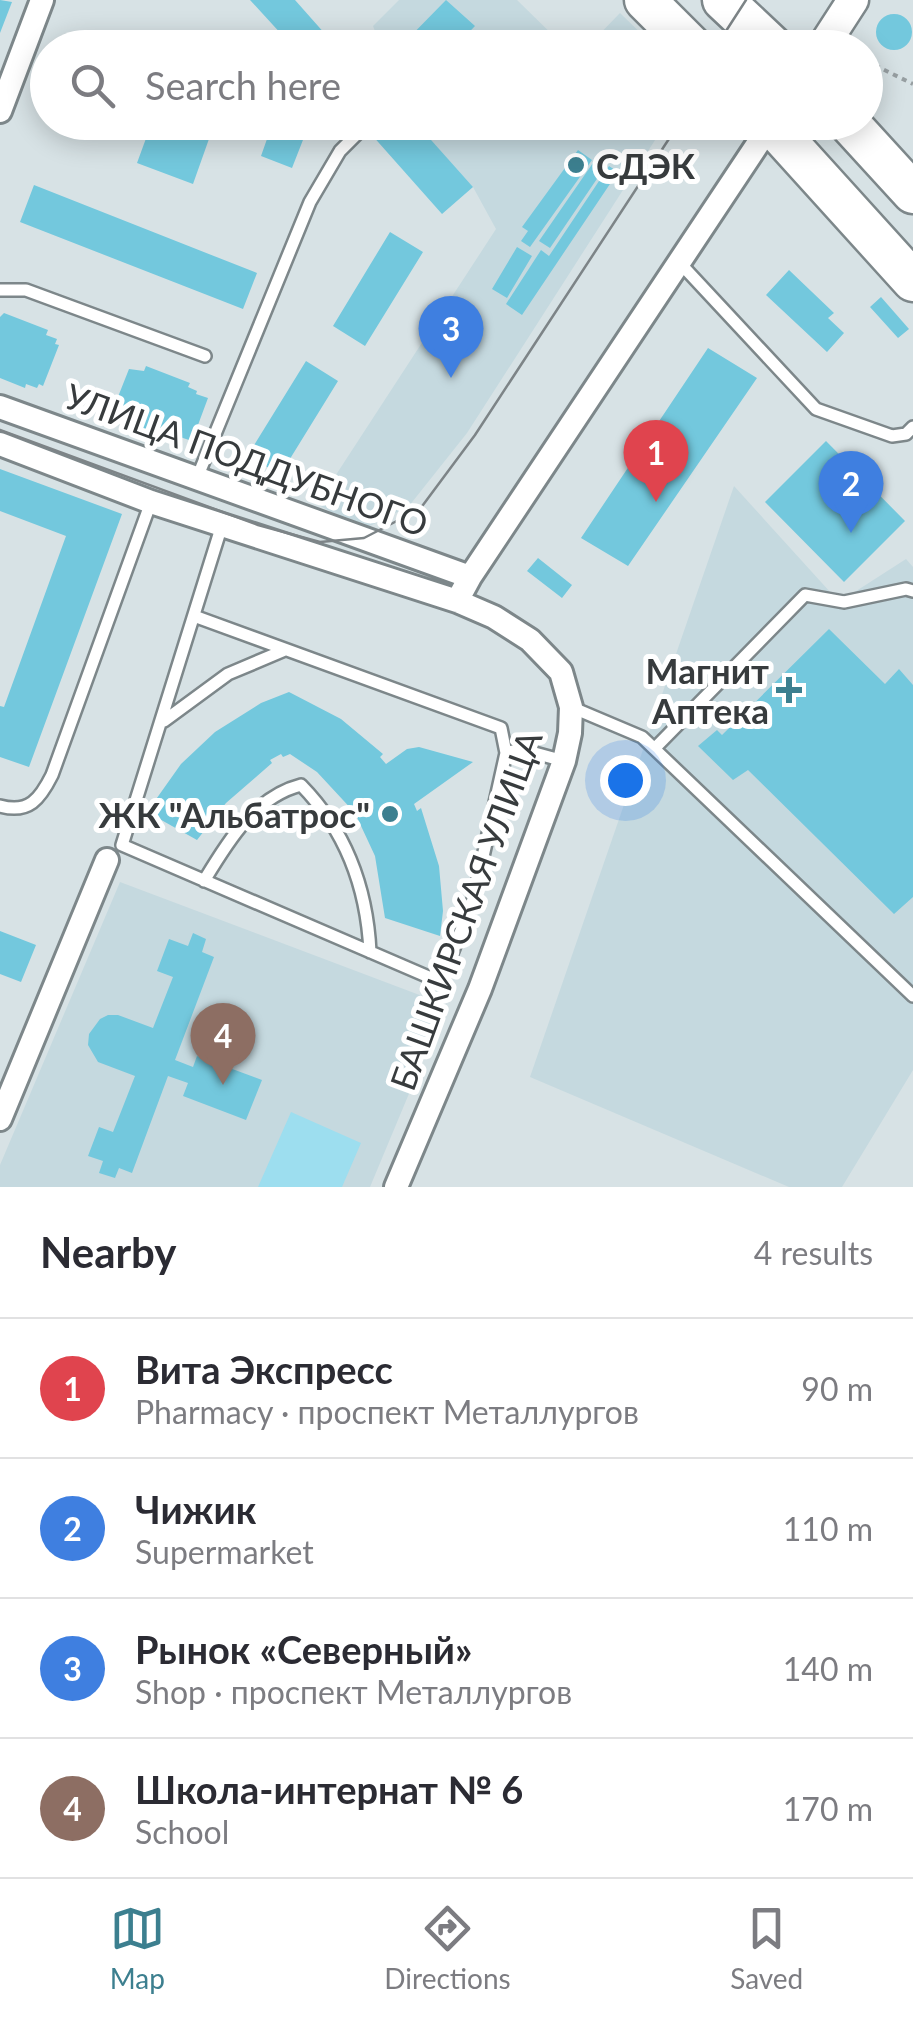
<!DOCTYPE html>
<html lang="en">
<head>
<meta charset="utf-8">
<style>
	:root { --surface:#fff; --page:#f7f7f7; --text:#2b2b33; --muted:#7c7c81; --line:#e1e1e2; --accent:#3c7f8f }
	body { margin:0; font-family:Lato,sans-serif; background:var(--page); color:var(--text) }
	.you { position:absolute; left:625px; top:780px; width:35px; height:35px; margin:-25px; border:8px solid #fff; border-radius:50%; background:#1a73e8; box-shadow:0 0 0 15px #1a73e833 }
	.badge { display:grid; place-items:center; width:65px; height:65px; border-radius:50%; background:var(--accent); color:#fff; font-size:32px; font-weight:700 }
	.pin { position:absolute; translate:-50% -82px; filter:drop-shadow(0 2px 5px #0008) }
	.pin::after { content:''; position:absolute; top:52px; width:35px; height:30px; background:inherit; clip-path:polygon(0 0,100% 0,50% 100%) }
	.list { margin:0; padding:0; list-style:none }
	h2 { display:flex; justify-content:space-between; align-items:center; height:130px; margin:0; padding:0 40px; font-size:42px }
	h2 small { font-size:32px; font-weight:400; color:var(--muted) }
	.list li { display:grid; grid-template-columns:65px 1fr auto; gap:30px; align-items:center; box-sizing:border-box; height:140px; padding:0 40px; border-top:2px solid var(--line) }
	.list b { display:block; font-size:38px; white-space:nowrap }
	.list p { margin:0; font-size:32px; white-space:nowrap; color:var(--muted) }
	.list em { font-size:32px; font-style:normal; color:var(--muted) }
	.icon { flex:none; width:55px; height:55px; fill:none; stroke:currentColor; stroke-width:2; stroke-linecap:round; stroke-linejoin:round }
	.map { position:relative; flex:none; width:913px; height:1187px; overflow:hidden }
	.search { position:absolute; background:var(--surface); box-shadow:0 5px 25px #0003; left:30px; right:30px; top:30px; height:110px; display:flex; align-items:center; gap:25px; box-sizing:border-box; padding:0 35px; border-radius:55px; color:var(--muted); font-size:38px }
	.sheet { height:690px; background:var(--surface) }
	nav { display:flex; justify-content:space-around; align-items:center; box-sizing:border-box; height:140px; border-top:2px solid var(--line); background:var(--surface); font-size:28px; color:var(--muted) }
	nav a { display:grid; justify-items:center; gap:5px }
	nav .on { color:var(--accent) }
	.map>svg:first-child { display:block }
	.built { fill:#c5d9df }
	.green { fill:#9ddeef }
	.building { fill:#73c8dd }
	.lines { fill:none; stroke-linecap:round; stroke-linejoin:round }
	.lane-casing { stroke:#7d878a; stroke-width:16 }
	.street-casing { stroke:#7d878a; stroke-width:28 }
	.secondary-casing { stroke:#7d878a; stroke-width:35 }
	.highway-casing { stroke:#7d878a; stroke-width:45 }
	.path { stroke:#979fa2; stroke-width:4; stroke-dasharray:5 5; stroke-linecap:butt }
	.lane { stroke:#fff; stroke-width:11 }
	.street { stroke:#fff; stroke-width:22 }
	.secondary { stroke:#fff; stroke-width:30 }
	.highway { stroke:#fff; stroke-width:40 }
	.tram { stroke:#7d8487; stroke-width:2.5 }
	.poi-dot { fill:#3c7f8f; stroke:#fff; stroke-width:4 }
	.labels { text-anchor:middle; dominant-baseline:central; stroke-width:10; stroke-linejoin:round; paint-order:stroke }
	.poi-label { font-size:35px; font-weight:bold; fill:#373b3d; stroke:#fff; text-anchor:end }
	.street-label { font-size:35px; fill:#373b3d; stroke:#fff }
</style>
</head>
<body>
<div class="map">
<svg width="913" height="1187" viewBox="0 0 913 1187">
	<rect width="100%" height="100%" fill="#d7e2e5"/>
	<!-- built -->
	<path class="built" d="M 399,0 L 517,0 L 565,47 L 381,47 L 373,26 Z
		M 620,13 L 655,47 L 587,47 Z
		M 415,123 L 666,123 L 467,433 L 409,506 L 362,530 L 317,504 L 496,229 L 473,187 Z
		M 734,486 L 831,593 L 850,595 L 906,559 L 913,567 L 913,1070 L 842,1187 L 789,1187 L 530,1077 Z
		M 120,882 L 446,1005 L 370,1187 L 0,1187 L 0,1165 Z"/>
	<!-- green -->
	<path class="green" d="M 291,1112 L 361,1143 L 342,1187 L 258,1187 Z"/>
	<!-- building -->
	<path class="building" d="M 0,0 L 12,2 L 0,33 Z
		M 250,0 L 295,0 L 326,35 L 329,48 L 294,48 Z
		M 446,0 L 475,26 L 454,48 L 399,48 Z
		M876 32a18 18 0 1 1 36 0a18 18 0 1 1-36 0Z
		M 152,122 L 215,122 L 193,184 L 137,163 Z
		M 273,122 L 310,122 L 292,168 L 261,156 Z
		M 384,122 L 415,122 L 473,187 L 442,214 L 371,134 Z
		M 578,150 L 592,160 L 530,247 L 521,241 L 528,231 L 522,227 Z
		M 595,160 L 605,167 L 550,248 L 539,241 Z
		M 609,166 L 618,172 L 522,315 L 506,304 L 541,250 L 549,256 Z
		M 34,185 L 257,273 L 243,309 L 20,222 Z
		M 390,232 L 423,252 L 365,346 L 333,326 Z
		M 517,247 L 532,256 L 507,298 L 492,289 Z
		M 789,270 L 834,313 L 828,318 L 844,333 L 827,352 L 766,295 Z
		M 881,297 L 909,329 L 898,338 L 870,307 Z
		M 4,313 L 48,330 L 46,335 L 57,339 L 55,344 L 59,345 L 43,386 L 39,384 L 37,388 L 26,384 L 25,388 L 0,378 L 0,317 Z
		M 708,348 L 757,378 L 628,566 L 581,538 Z
		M 306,361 L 338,381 L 280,475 L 248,455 Z
		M 146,366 L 190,383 L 188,387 L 197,391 L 196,394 L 208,398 L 192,441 L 180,437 L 179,441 L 168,437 L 167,441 L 115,419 L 117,414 L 112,412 L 129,369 L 144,371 Z
		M 826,441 L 905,521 L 844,582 L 765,502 Z
		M 0,469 L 122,514 L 29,767 L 0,757 L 0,706 L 4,707 L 66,536 L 0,511 Z
		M 538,558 L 572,585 L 562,598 L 527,571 Z
		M 829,629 L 885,684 L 899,669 L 913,685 L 913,897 L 894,914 L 748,770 L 733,780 L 698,746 L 717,730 L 722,735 Z
		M 289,692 L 341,719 L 383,754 L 380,757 L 386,764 L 407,749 L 419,747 L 473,762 L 414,804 L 417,811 L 421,808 L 439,866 L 443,911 L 440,936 L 385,918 L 375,856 L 355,813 L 317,772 L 290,754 L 283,757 L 281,754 L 270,760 L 272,763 L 226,803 L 197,840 L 147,812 L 181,764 L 215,732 L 261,703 Z
		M 0,931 L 36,945 L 21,982 L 0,974 Z
		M 193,933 L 206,939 L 202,952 L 214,957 L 175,1060 L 193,1067 L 197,1056 L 262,1080 L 246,1120 L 183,1096 L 188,1083 L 168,1076 L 132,1173 L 119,1168 L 115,1178 L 99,1173 L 103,1161 L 88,1156 L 99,1127 L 113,1132 L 135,1076 L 98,1062 L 88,1045 L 89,1034 L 100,1019 L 108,1015 L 118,1015 L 153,1028 L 173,977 L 157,971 L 169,939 L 188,946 Z"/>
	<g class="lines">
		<defs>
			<path id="lane" d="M 679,262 L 816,409 L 892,436 L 906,434 L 913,427
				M 0,290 L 26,290 L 205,356
				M 197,478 L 310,202 L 340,151 L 369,122
				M 194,616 L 501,728 L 506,753 L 474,897 L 449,961 L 431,978 L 122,845 L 222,525
				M 571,707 L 642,737 L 913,996
				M 164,721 L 228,674 L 285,650
				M 655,748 L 805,595 L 844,602 L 906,589 L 913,591
				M 506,753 L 520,749 L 564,761
				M 0,806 C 29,814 40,799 52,775 L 151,502
				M 204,881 C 227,843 254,797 301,785 C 346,831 367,888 370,952"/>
			<path id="street" d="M 0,111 L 42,0
				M 0,407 L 470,577
				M 0,444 L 151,502 L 457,601 L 494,617 L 530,640 L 561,672 L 571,707 L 570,733 L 564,761 L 480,989 L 396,1187
				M 457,601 L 470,577 L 771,124
				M 0,1119 L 107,860"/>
			<path id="secondary" d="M 822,48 L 853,0"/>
			<path id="highway" d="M 645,0 L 693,48
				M 723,0 L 774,48
				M 769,122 L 913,281
				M 848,122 L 913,193"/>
		</defs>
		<!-- lane casing -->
		<use href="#lane" class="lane-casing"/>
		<!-- street casing -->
		<use href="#street" class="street-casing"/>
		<!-- secondary casing -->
		<use href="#secondary" class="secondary-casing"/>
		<!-- highway casing -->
		<use href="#highway" class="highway-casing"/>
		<!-- path -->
		<path class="path" d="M 866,61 L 913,84"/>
		<!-- lane -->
		<use href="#lane" class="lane"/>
		<!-- street -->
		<use href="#street" class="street"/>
		<!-- secondary -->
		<use href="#secondary" class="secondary"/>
		<!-- highway -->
		<use href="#highway" class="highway"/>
		<!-- tram -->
		<path class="tram" d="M 715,48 L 746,0
			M 0,430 L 258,525 L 320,542 L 364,538 L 420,509 L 475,435 L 680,122"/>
	</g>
	<!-- markers -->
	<g class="poi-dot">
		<circle cx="576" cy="165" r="10"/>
		<path d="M784 675h10v10h10v10h-10v10h-10v-10h-10v-10h10z"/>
		<circle cx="390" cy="814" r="10"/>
	</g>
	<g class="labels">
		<!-- poi labels -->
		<g class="poi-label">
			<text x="596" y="165" text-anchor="start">СДЭК</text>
			<text x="769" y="670">Магнит<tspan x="769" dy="40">Аптека</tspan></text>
			<text x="370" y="814">ЖК "Альбатрос"</text>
		</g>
		<!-- street labels -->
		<g class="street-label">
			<text transform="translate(247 459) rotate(20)">УЛИЦА ПОДДУБНОГО</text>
			<text transform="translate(465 910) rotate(-70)">БАШКИРСКАЯ УЛИЦА</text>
		</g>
	</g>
</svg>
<div class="you"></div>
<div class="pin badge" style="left:656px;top:502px;background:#e0444e">1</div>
<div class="pin badge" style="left:851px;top:533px;background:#3f7fe0">2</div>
<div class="pin badge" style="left:451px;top:378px;background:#3f7fe0">3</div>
<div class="pin badge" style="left:223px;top:1085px;background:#8d6e63">4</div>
<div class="search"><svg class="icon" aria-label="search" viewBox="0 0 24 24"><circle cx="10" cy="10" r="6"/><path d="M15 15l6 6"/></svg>Search here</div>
</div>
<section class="sheet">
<h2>Nearby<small>4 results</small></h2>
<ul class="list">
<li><span class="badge" style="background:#e0444e">1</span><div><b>Вита Экспресс</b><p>Pharmacy · проспект Металлургов</p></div><em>90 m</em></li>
<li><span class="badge" style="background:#3f7fe0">2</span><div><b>Чижик</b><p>Supermarket</p></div><em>110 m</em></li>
<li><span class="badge" style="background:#3f7fe0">3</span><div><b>Рынок «Северный»</b><p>Shop · проспект Металлургов</p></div><em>140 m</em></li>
<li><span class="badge" style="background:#8d6e63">4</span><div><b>Школа-интернат № 6</b><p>School</p></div><em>170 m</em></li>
</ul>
</section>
<nav>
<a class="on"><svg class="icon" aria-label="map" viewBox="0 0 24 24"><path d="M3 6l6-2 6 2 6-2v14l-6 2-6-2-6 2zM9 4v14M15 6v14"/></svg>Map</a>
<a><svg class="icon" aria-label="directions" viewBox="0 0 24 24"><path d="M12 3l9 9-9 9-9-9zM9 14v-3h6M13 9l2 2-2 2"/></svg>Directions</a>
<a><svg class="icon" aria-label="saved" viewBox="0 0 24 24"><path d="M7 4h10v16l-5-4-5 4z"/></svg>Saved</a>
</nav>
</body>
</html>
